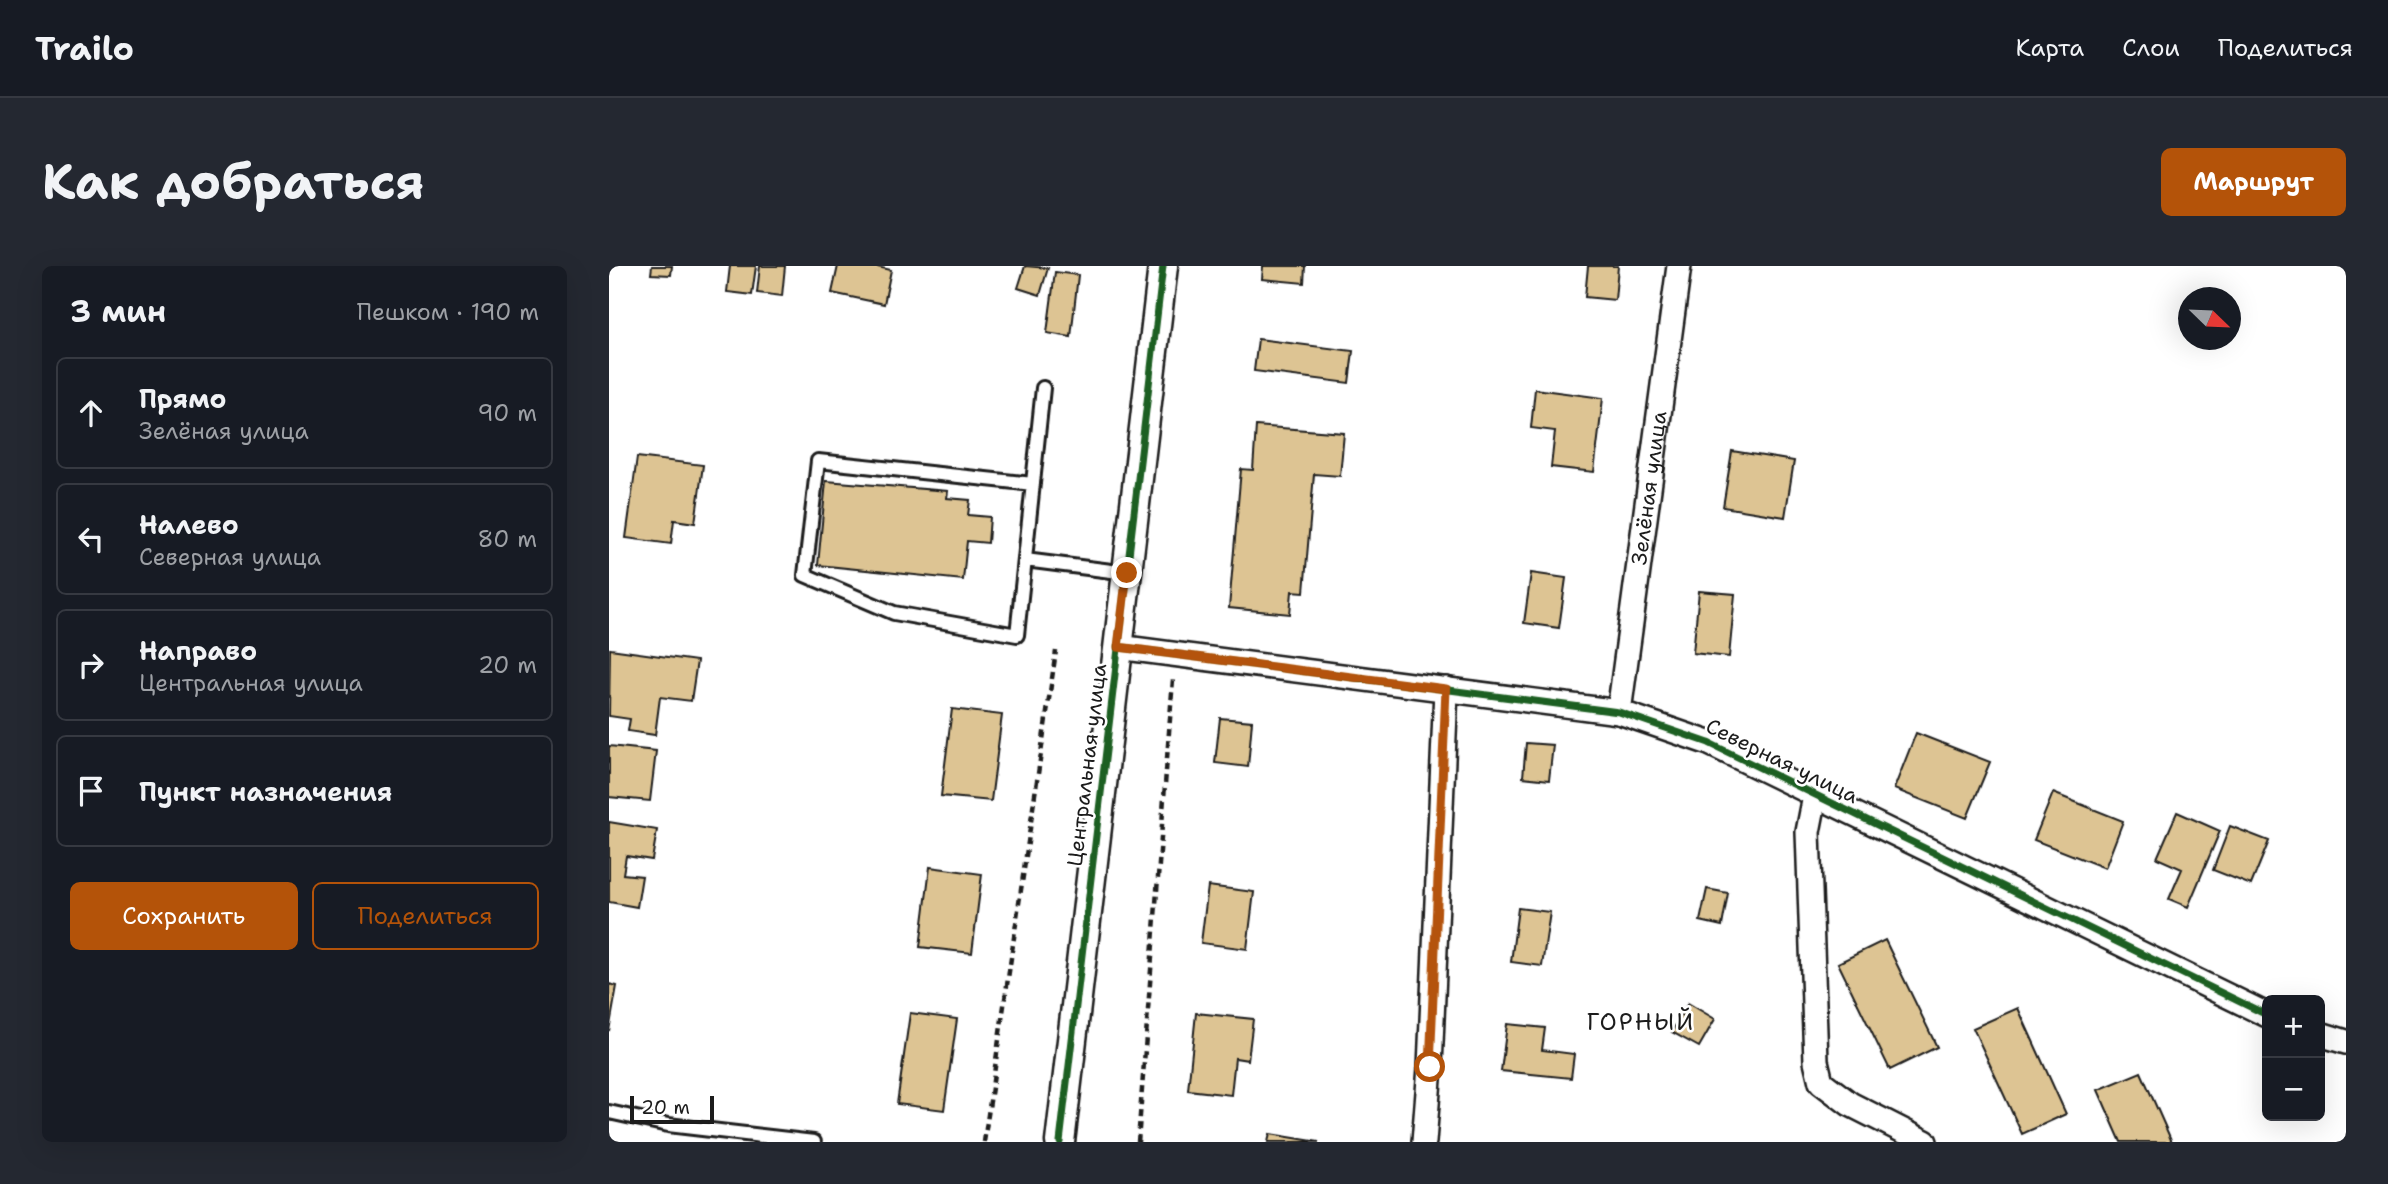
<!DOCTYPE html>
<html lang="ru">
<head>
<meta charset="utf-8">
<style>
	:root { --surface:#171b24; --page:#242831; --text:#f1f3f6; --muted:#9ea1a6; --line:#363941; --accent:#b45309 }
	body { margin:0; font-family:"Shantell Sans",sans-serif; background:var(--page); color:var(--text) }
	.controls { position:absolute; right:21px; bottom:21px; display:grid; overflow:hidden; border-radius:10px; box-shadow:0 7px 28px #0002 }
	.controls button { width:63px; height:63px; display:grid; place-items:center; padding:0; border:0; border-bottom:2px solid var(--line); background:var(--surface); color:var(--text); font:35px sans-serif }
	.compass { position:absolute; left:1569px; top:21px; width:63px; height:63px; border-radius:50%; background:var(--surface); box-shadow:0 7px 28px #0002; rotate:113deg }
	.scale { position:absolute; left:21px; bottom:18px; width:84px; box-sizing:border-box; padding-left:7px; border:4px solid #1c1c1c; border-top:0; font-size:19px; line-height:24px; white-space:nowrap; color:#1c1c1c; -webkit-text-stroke:5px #fff; paint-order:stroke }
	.stop { position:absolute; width:21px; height:21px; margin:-16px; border:5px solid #b45309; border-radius:50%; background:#fff }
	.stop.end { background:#b45309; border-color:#fff; box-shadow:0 2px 7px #0008 }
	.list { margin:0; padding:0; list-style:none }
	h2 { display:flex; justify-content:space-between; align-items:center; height:91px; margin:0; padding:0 28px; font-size:30px }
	h2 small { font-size:23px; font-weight:400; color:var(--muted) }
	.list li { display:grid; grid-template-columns:46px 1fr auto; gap:21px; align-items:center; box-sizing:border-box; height:112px; margin:0 14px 14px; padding:0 14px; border:2px solid var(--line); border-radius:10px }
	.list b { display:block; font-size:26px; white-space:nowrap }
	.list p { margin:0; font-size:23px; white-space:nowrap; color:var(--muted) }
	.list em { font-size:23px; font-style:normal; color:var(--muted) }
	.actions { display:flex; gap:14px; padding:21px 28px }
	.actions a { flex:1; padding:16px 0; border:2px solid var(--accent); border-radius:10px; text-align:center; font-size:24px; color:var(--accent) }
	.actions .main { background:var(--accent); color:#fff }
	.icon { flex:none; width:38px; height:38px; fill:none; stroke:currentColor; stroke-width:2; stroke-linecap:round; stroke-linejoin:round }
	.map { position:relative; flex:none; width:1737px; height:876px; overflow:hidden; border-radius:10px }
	header { display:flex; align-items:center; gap:42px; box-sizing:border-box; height:98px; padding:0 35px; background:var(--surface); border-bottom:2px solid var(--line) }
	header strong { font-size:33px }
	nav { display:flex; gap:38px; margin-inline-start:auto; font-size:24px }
	.intro { display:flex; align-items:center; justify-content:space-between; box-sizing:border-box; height:168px; padding:0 42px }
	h1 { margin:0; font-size:49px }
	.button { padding:18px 32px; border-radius:10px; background:var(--accent); color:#fff; font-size:24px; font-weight:700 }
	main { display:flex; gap:42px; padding:0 42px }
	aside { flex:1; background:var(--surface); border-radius:10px; box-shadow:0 7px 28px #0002 }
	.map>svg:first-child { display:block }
	.building { fill:#ddc493; stroke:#1c1c1c; stroke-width:2 }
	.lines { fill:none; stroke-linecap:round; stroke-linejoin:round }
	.service-casing { stroke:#1c1c1c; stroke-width:18 }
	.minor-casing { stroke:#1c1c1c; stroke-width:28 }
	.tertiary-casing { stroke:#1c1c1c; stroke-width:33 }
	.path { stroke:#1c1c1c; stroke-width:4.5; stroke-dasharray:7 5; stroke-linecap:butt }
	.service { stroke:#fff; stroke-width:12 }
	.minor { stroke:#fff; stroke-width:23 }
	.tertiary { stroke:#fff; stroke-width:28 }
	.cycleway-casing { stroke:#fff; stroke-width:11 }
	.cycleway { stroke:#1b5e20; stroke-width:7 }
	.route { stroke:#b45309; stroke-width:9 }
	.labels { text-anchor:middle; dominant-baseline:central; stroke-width:5; stroke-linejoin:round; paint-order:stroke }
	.street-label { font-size:21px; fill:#1c1c1c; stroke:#fff }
	.quarter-label { font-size:24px; letter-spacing:2px; fill:#1c1c1c; stroke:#fff }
</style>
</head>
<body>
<header>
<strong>Trailo</strong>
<nav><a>Карта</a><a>Слои</a><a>Поделиться</a></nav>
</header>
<div class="intro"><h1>Как добраться</h1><a class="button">Маршрут</a></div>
<main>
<aside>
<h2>3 мин<small>Пешком · 190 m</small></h2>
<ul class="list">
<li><svg class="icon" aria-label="ahead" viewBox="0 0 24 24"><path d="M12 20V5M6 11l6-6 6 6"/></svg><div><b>Прямо</b><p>Зелёная улица</p></div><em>90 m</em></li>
<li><svg class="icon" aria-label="left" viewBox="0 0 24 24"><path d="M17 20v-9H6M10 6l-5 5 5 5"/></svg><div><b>Налево</b><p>Северная улица</p></div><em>80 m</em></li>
<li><svg class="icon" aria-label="right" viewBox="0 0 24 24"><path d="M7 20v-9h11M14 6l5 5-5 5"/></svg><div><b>Направо</b><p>Центральная улица</p></div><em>20 m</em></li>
<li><svg class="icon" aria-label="arrive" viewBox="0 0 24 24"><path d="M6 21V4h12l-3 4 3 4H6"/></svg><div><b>Пункт назначения</b></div></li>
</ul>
<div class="actions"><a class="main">Сохранить</a><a>Поделиться</a></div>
</aside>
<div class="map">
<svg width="1737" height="876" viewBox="0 0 1737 876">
	<rect width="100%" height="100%" fill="#fff"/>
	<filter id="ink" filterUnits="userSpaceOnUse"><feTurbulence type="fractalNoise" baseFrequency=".0143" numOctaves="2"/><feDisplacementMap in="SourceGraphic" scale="14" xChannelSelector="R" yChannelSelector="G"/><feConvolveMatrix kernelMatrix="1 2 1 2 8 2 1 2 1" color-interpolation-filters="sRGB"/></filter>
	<g filter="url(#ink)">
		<!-- building -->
		<path class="building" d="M 43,0 L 63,0 L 62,9 L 42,8 Z
			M 121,0 L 147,0 L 143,29 L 118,26 Z
			M 151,0 L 176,0 L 173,30 L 148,27 Z
			M 229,0 L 264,0 L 282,4 L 275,38 L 223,27 Z
			M 416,0 L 439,2 L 431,29 L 409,22 Z
			M 654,0 L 696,0 L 695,17 L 653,13 Z
			M 979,0 L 1009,0 L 1006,34 L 976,31 Z
			M 446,6 L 469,9 L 462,71 L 438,67 Z
			M 649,73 L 744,85 L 740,117 L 645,105 Z
			M 926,123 L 994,132 L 985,206 L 942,201 L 946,165 L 922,162 Z
			M 647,160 L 735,167 L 731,210 L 705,208 L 695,326 L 683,325 L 681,348 L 620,342 L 632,203 L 644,204 Z
			M 1123,185 L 1185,195 L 1176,251 L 1114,241 Z
			M 28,191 L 94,199 L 86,257 L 65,254 L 62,278 L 17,272 Z
			M 217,215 L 339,225 L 338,232 L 361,234 L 359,249 L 381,251 L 379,277 L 358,275 L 354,314 L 209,299 Z
			M 922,307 L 957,312 L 950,362 L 915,357 Z
			M 1090,325 L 1126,328 L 1120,391 L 1084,387 Z
			M 1,383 L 88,395 L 82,435 L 51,431 L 46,469 L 19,465 L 21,453 L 0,450 Z
			M 343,443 L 393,449 L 382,535 L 332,530 Z
			M 611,452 L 643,455 L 639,501 L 606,497 Z
			M 1307,467 L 1381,496 L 1358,552 L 1285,523 Z
			M 917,477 L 944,479 L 940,514 L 914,511 Z
			M 0,480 L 47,485 L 41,535 L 0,531 Z
			M 1444,527 L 1514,555 L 1496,602 L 1425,574 Z
			M 1568,546 L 1611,565 L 1579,641 L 1560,633 L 1573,603 L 1548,592 Z
			M 0,556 L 48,564 L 43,594 L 17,590 L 14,608 L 33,610 L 28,641 L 0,636 Z
			M 1621,560 L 1660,575 L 1642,619 L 1604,604 Z
			M 321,601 L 373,608 L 363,687 L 311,681 Z
			M 599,620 L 645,626 L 638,683 L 592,677 Z
			M 1098,623 L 1119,627 L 1113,660 L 1091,655 Z
			M 909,642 L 941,646 L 933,700 L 902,696 Z
			M 1276,674 L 1328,781 L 1281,804 L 1229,697 Z
			M 0,718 L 8,720 L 0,765 Z
			M 1079,737 L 1106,753 L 1090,781 L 1063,766 Z
			M 1409,742 L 1457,848 L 1413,868 L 1364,762 Z
			M 301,747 L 348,753 L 335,844 L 288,838 Z
			M 587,747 L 644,753 L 639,794 L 626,792 L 622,829 L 579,824 Z
			M 898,758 L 936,762 L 933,784 L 965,788 L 962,812 L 892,805 Z
			M 1532,806 L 1563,876 L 1512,876 L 1489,824 Z
			M 661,868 L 710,876 L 659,876 Z"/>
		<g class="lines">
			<defs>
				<path id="service" d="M 424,218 L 209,195 L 196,309 L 285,347 L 408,369 L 434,122
					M 416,294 L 518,307
					M 0,846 L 59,859 L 205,876"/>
				<g id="minor">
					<path d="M 509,381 L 1010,446 L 1100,477 L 1658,749"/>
					<path id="s1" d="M 1010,446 L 1070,0"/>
					<path d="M 1206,530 L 1199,566 L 1207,795 L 1212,816 L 1241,838 L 1316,876"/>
					<path d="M 1711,768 L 1737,776"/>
					<path d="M 815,876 L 821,801 L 837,423"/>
				</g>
				<path id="tertiary" d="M 451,876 L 554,0"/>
			</defs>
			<!-- service casing -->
			<use href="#service" class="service-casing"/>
			<!-- minor casing -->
			<use href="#minor" class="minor-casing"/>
			<!-- tertiary casing -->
			<use href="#tertiary" class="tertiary-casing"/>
			<!-- path -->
			<path class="path" d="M 375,876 L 447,385
				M 529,876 L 564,413"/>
			<!-- service -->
			<use href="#service" class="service"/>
			<!-- minor -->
			<use href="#minor" class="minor"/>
			<!-- tertiary -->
			<use href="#tertiary" class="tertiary"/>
			<defs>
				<path id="cycleway" d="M 509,381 L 1010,446 L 1100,477 L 1658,749
					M 451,876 L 554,0"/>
			</defs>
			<!-- cycleway casing -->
			<use href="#cycleway" class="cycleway-casing"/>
			<!-- cycleway -->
			<use href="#cycleway" class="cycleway"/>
		</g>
	</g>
	<g class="lines" filter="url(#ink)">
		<!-- route -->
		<path class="route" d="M 518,307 L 509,381 L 837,423 L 821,801"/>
	</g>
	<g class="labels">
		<!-- street labels -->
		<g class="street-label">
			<text stroke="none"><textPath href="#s1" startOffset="226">Зелёная улица</textPath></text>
			<text transform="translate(1173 495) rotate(26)">Северная улица</text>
			<text transform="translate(478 499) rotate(-83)">Центральная улица</text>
		</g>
		<!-- quarter labels -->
		<g class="quarter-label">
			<text x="1032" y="756">ГОРНЫЙ</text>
		</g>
	</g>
</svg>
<div class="controls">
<button>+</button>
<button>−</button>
</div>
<svg class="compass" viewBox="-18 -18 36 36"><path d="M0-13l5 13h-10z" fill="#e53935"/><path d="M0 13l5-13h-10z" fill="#9ea1a6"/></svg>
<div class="scale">20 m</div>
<div class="stop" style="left:821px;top:801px"></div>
<div class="stop end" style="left:518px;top:307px"></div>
</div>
</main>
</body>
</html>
